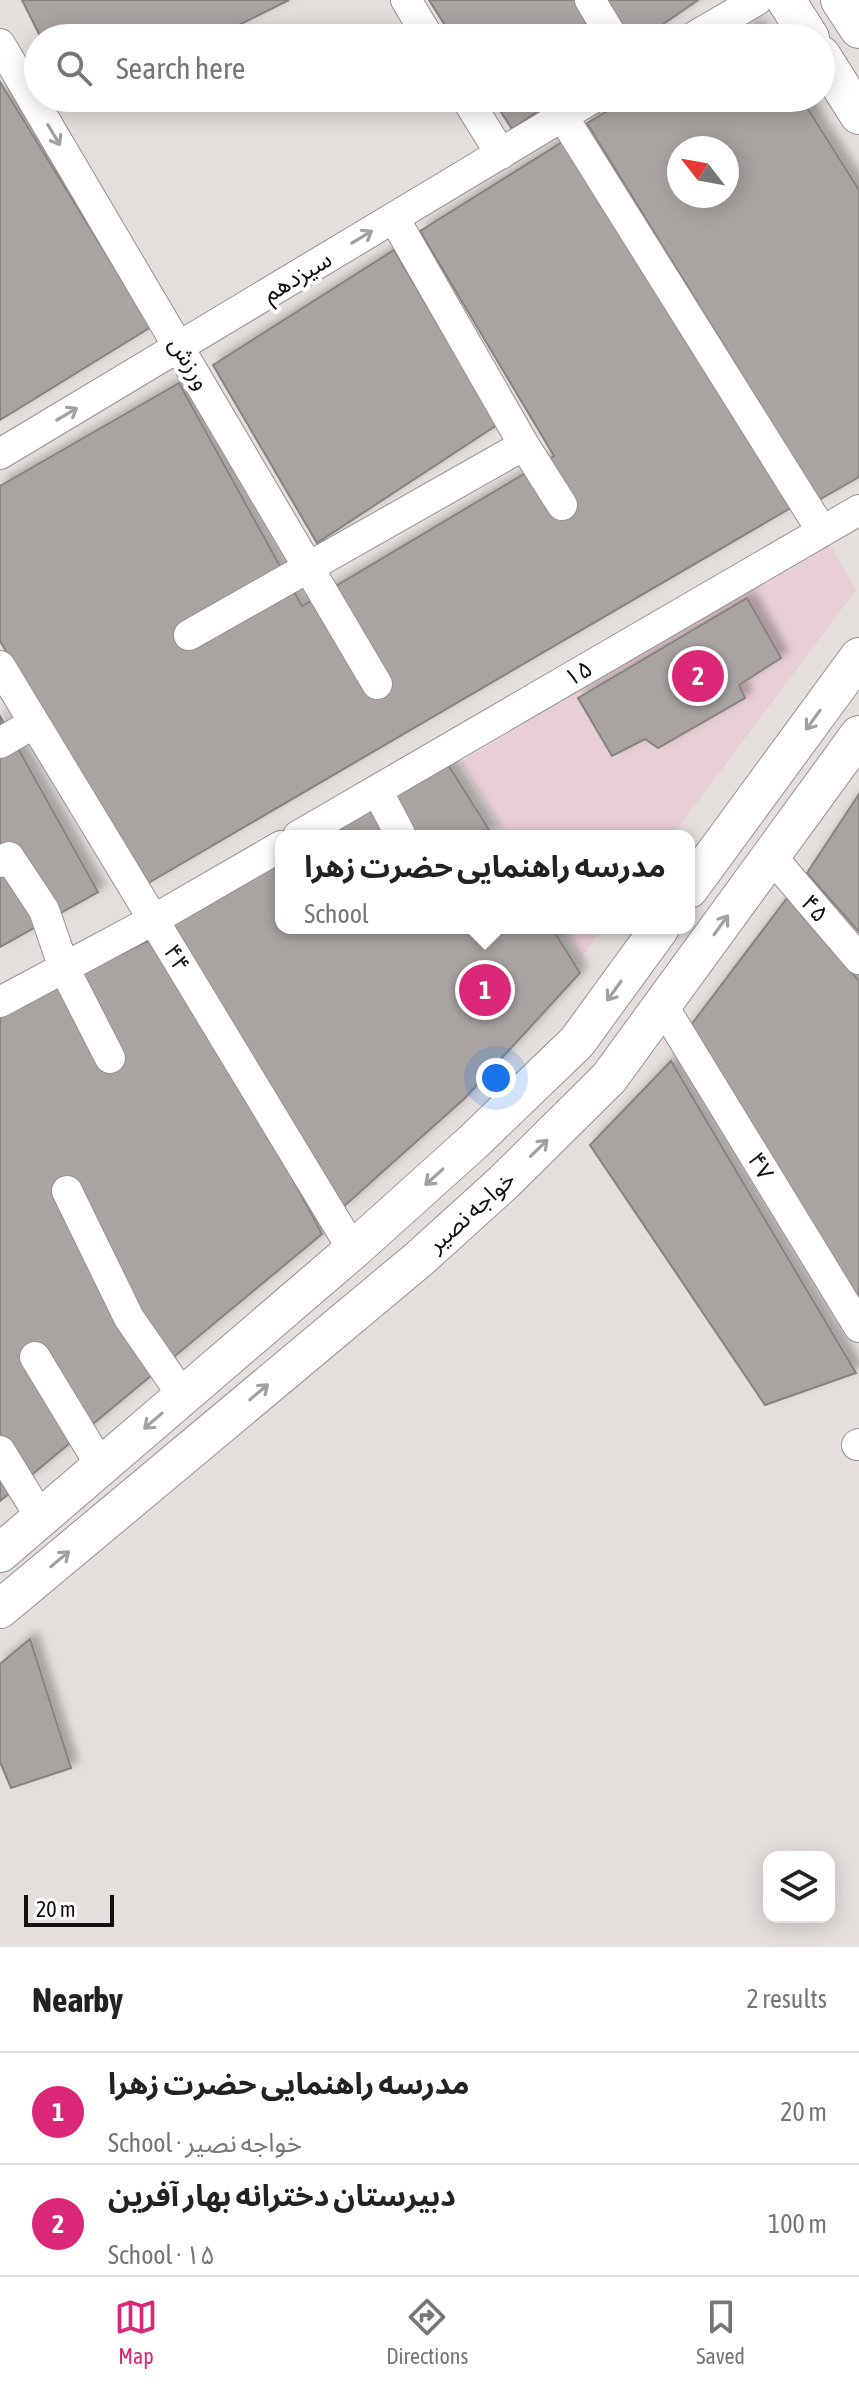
<!DOCTYPE html>
<html lang="en">
<head>
<meta charset="utf-8">
<style>
	:root { --surface:#fff; --page:#f2f2f2; --text:#222; --muted:#767676; --line:#e0e0e0; --accent:#db2777 }
	body { margin:0; font-family:"Asap Condensed","Noto Sans Arabic",sans-serif; background:var(--page); color:var(--text) }
	.controls { position:absolute; right:24px; bottom:24px; display:grid; overflow:hidden; border-radius:16px; box-shadow:0 4px 20px #0003 }
	.controls button { width:72px; height:72px; display:grid; place-items:center; padding:0; border:0; border-bottom:2px solid var(--line); background:var(--surface); color:var(--text); font:40px sans-serif }
	.compass { position:absolute; left:667px; top:136px; width:72px; height:72px; border-radius:50%; background:var(--surface); box-shadow:0 4px 20px #0003; rotate:301deg }
	.scale { position:absolute; left:24px; bottom:20px; width:90px; box-sizing:border-box; padding-left:8px; border:4px solid #131111; border-top:0; font-size:22px; line-height:28px; white-space:nowrap; color:#131111; -webkit-text-stroke:6px #fff; paint-order:stroke }
	.you { position:absolute; left:496px; top:1078px; width:28px; height:28px; margin:-20px; border:6px solid #fff; border-radius:50%; background:#1a73e8; box-shadow:0 0 0 12px #1a73e833 }
	.badge { display:grid; place-items:center; width:52px; height:52px; border-radius:50%; background:var(--accent); color:#fff; font-size:26px; font-weight:700 }
	.pin { position:absolute; translate:-50% -50%; border:4px solid #fff; box-shadow:0 2px 8px #0006 }
	.popup { position:absolute; left:275px; top:830px; width:420px; height:104px; box-sizing:border-box; display:grid; place-content:center; border-radius:16px; background:var(--surface); filter:drop-shadow(0 2px 6px #0005); font-size:26px; white-space:nowrap; color:var(--muted) }
	.popup b { font-size:30px; color:var(--text) }
	.popup::after { content:''; position:absolute; left:50%; top:100%; margin-left:-16px; border:16px solid transparent; border-top-color:var(--surface) }
	.list { margin:0; padding:0; list-style:none }
	h2 { display:flex; justify-content:space-between; align-items:center; height:104px; margin:0; padding:0 32px; font-size:34px }
	h2 small { font-size:26px; font-weight:400; color:var(--muted) }
	.list li { display:grid; grid-template-columns:52px 1fr auto; gap:24px; align-items:center; box-sizing:border-box; height:112px; padding:0 32px; border-top:2px solid var(--line) }
	.list b { display:block; font-size:30px; white-space:nowrap }
	.list p { margin:0; font-size:26px; white-space:nowrap; color:var(--muted) }
	.list em { font-size:26px; font-style:normal; color:var(--muted) }
	.icon { flex:none; width:44px; height:44px; fill:none; stroke:currentColor; stroke-width:2; stroke-linecap:round; stroke-linejoin:round }
	.map { position:relative; flex:none; width:859px; height:1947px; overflow:hidden }
	.search { position:absolute; background:var(--surface); box-shadow:0 4px 20px #0003; left:24px; right:24px; top:24px; height:88px; display:flex; align-items:center; gap:20px; box-sizing:border-box; padding:0 28px; border-radius:44px; color:var(--muted); font-size:30px }
	.sheet { height:328px; background:var(--surface) }
	nav { display:flex; justify-content:space-around; align-items:center; box-sizing:border-box; height:112px; border-top:2px solid var(--line); background:var(--surface); font-size:22px; color:var(--muted) }
	nav a { display:grid; justify-items:center; gap:4px }
	nav .on { color:var(--accent) }
	.map>svg:first-child { display:block }
	.education { fill:#e9cfd5 }
	.building { fill:#a9a4a2; stroke:#878381; stroke-width:2; fill-rule:evenodd; filter:url(#shadow) }
	.lines { fill:none; stroke-linecap:round; stroke-linejoin:round }
	.minor-casing { stroke:#95918f; stroke-width:32 }
	.major-casing { stroke:#95918f; stroke-width:40 }
	.minor { stroke:#fff; stroke-width:30 }
	.major { stroke:#fff; stroke-width:38 }
	.oneway { stroke:#a1a0a0 }
	.labels { text-anchor:middle; dominant-baseline:central; stroke-width:8; stroke-linejoin:round; paint-order:stroke }
	.street-label { font-size:24px; fill:#131111; stroke:#fff }
</style>
</head>
<body>
<div class="map">
<svg width="859" height="1947" viewBox="0 0 859 1947">
	<defs>
		<filter id="shadow"><feDropShadow dx="7" dy="-7" stdDeviation="4" flood-color="#0004"/></filter>
	</defs>
	<rect width="100%" height="100%" fill="#e4dfdd"/>
	<!-- education -->
	<path class="education" d="M 829,542 L 856,590 L 672,836 L 505,836 L 460,762 Z
		M 562,928 L 603,928 L 581,958 Z"/>
	<!-- building -->
	<path class="building" d="M 22,0 L 289,0 L 213,38 L 41,38 Z
		M 429,0 L 698,0 L 643,38 L 453,38 Z
		M 755,26 L 762,38 L 734,38 Z
		M 0,82 L 151,327 L 0,420 Z
		M 492,98 L 557,98 L 512,129 Z
		M 630,98 L 801,98 L 859,190 L 859,477 L 819,500 L 587,123 ZM 679,148 L 727,148 L 727,196 L 679,196 Z
		M 564,141 L 794,506 L 145,885 L 0,641 L 0,486 L 179,383 L 302,606 L 554,456 L 420,231 Z
		M 394,250 L 497,425 L 317,543 L 213,365 Z
		M 747,598 L 781,658 L 739,685 L 745,698 L 658,748 L 645,739 L 612,756 L 578,698 Z
		M 0,716 L 98,892 L 0,947 Z
		M 447,763 L 493,836 L 321,836 Z
		M 859,794 L 859,932 L 807,873 Z
		M 281,859 L 281,928 L 552,928 L 580,973 L 465,1098 L 341,1209 L 172,922 Z
		M 787,898 L 859,981 L 859,1303 L 682,1037 Z
		M 162,934 L 322,1234 L 0,1501 L 0,1013 Z
		M 671,1061 L 856,1373 L 765,1405 L 590,1145 Z
		M 30,1639 L 71,1768 L 11,1788 L 0,1762 L 0,1664 Z"/>
	<g class="lines">
		<defs>
			<path id="minor" d="M 406,0 L 429,38
				M 590,0 L 613,38
				M 692,38 L 757,0
				M 0,44 L 377,684
				M 466,98 L 501,154
				M 563,117 L 822,531
				M 394,218 L 524,445 L 562,505
				M 0,454 L 593,98
				M 189,635 L 524,445
				M 0,666 L 353,1250
				M 0,743 L 34,723
				M 377,790 L 401,836
				M 298,836 L 859,510
				M 771,856 L 859,959
				M 0,862 L 9,857 L 44,910 L 64,968 L 110,1058
				M 0,1002 L 153,920 L 281,846
				M 663,1006 L 859,1327
				M 67,1191 L 129,1318 L 183,1396
				M 35,1357 L 101,1466
				M 857,1445 L 859,1444
				M 0,1451 L 41,1518"/>
			<path id="major" d="M 786,0 L 810,38
				M 840,0 L 859,29
				M 821,55 L 859,115
				M 689,889 L 859,657
				M 0,1553 L 353,1250 L 472,1143 L 577,1042 L 660,928
				M 0,1609 L 419,1259 L 504,1182 L 609,1078 L 859,735"/>
		</defs>
		<!-- minor casing -->
		<use href="#minor" class="minor-casing"/>
		<!-- major casing -->
		<use href="#major" class="major-casing"/>
		<!-- minor -->
		<use href="#minor" class="minor"/>
		<!-- major -->
		<use href="#major" class="major"/>
	</g>
	<!-- one-way arrows -->
	<defs><path id="oneway-shaft" d="M-6 0H5M1.5-3L5.5 0L1.5 3" fill="none" stroke-width="1.6" stroke-linecap="round" stroke-linejoin="round" transform="scale(2)"/></defs>
	<g class="oneway">
		<use href="#oneway-shaft" transform="translate(54 135) rotate(59)"/>
		<use href="#oneway-shaft" transform="translate(362 237) rotate(-31)"/>
		<use href="#oneway-shaft" transform="translate(67 414) rotate(-31)"/>
		<use href="#oneway-shaft" transform="translate(813 720) rotate(126)"/>
		<use href="#oneway-shaft" transform="translate(721 925) rotate(-54)"/>
		<use href="#oneway-shaft" transform="translate(614 991) rotate(126)"/>
		<use href="#oneway-shaft" transform="translate(539 1148) rotate(-44)"/>
		<use href="#oneway-shaft" transform="translate(434 1177) rotate(138)"/>
		<use href="#oneway-shaft" transform="translate(259 1392) rotate(-40)"/>
		<use href="#oneway-shaft" transform="translate(153 1421) rotate(139)"/>
		<use href="#oneway-shaft" transform="translate(60 1559) rotate(-40)"/>
	</g>
	<g class="labels">
		<!-- street labels -->
		<g class="street-label">
			<text transform="translate(297 276) rotate(-31)">سیزدهم</text>
			<text transform="translate(190 363) rotate(59)">ورزش</text>
			<text transform="translate(578 673) rotate(-30)">۱۵</text>
			<text transform="translate(815 908) rotate(49)">۴۵</text>
			<text transform="translate(177 958) rotate(59)">۴۴</text>
			<text transform="translate(761 1166) rotate(59)">۴۷</text>
			<text transform="translate(471 1211) rotate(-42)">خواجه نصیر</text>
		</g>
	</g>
</svg>
<div class="controls">
<button><svg class="icon" aria-label="layers" viewBox="0 0 24 24"><path d="M12 4l9 5-9 5-9-5zM3 14l9 5 9-5"/></svg></button>
</div>
<svg class="compass" viewBox="-18 -18 36 36"><path d="M0-13l5 13h-10z" fill="#e53935"/><path d="M0 13l5-13h-10z" fill="#767676"/></svg>
<div class="scale">20 m</div>
<div class="you"></div>
<div class="pin badge" style="left:485px;top:990px">1</div>
<div class="popup"><b>مدرسه راهنمایی حضرت زهرا</b>School</div>
<div class="pin badge" style="left:698px;top:676px">2</div>
<div class="search"><svg class="icon" aria-label="search" viewBox="0 0 24 24"><circle cx="10" cy="10" r="6"/><path d="M15 15l6 6"/></svg>Search here</div>
</div>
<section class="sheet">
<h2>Nearby<small>2 results</small></h2>
<ul class="list">
<li><span class="badge">1</span><div><b>مدرسه راهنمایی حضرت زهرا</b><p>School · خواجه نصیر</p></div><em>20 m</em></li>
<li><span class="badge">2</span><div><b>دبیرستان دخترانه بهار آفرین</b><p>School · ۱۵</p></div><em>100 m</em></li>
</ul>
</section>
<nav>
<a class="on"><svg class="icon" aria-label="map" viewBox="0 0 24 24"><path d="M3 6l6-2 6 2 6-2v14l-6 2-6-2-6 2zM9 4v14M15 6v14"/></svg>Map</a>
<a><svg class="icon" aria-label="directions" viewBox="0 0 24 24"><path d="M12 3l9 9-9 9-9-9zM9 14v-3h6M13 9l2 2-2 2"/></svg>Directions</a>
<a><svg class="icon" aria-label="saved" viewBox="0 0 24 24"><path d="M7 4h10v16l-5-4-5 4z"/></svg>Saved</a>
</nav>
</body>
</html>
